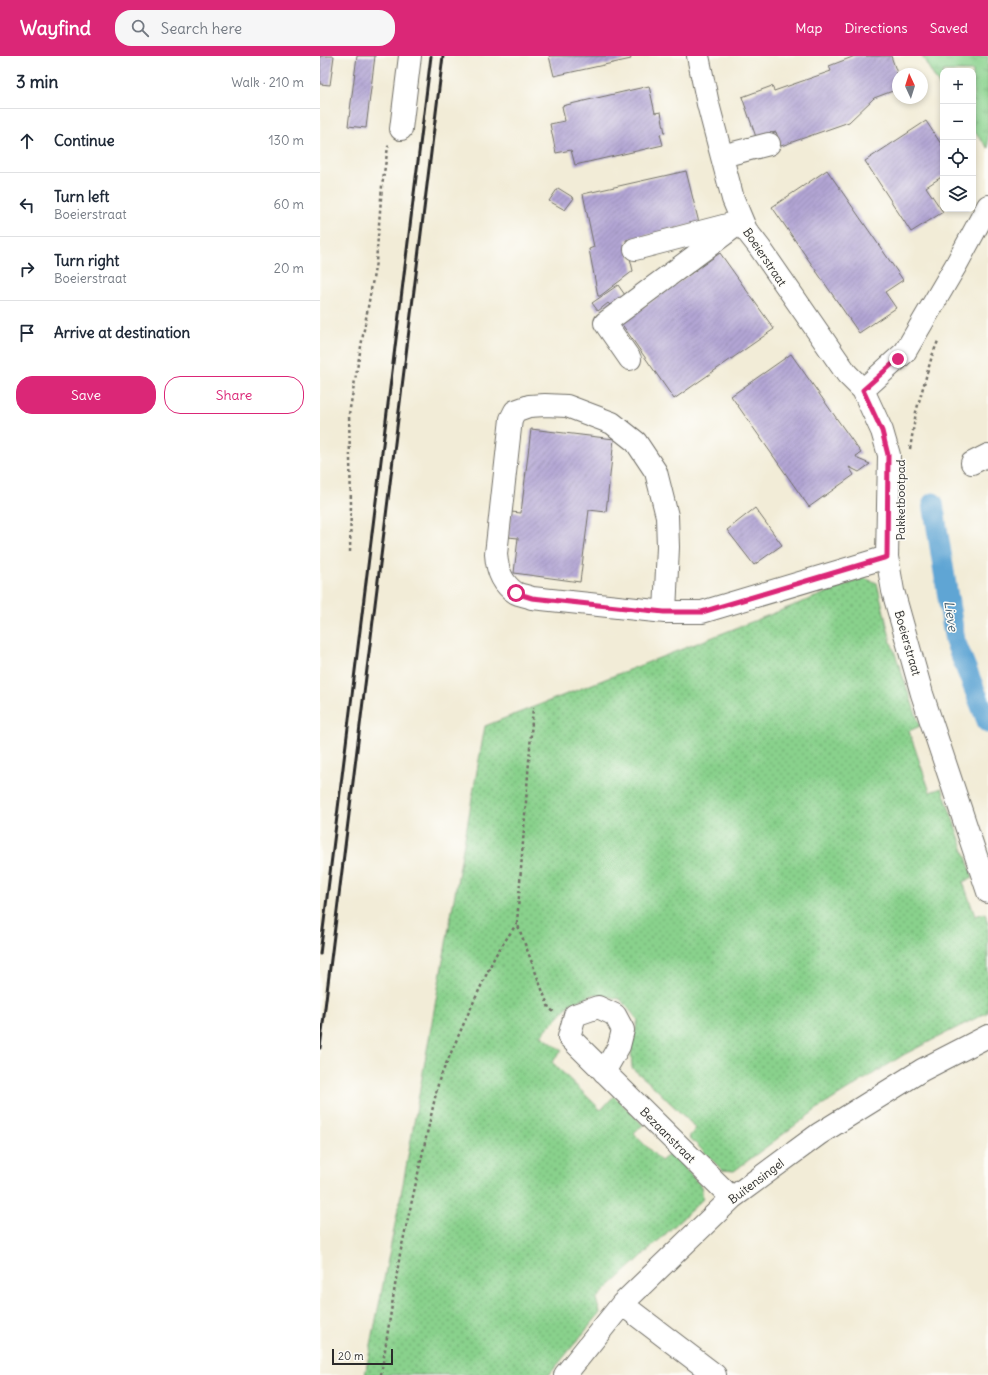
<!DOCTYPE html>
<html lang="en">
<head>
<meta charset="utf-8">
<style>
	:root { --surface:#fff; --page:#f6f6f7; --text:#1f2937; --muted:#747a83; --line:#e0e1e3; --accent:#db2777 }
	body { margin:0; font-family:Delius,sans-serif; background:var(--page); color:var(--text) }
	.controls { position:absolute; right:12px; top:12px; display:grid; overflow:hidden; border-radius:8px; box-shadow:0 2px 6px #0003 }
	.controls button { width:36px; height:36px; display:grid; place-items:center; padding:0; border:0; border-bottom:1px solid var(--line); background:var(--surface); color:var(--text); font:20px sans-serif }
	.compass { position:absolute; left:572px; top:12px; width:36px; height:36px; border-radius:50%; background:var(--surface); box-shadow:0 2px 6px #0003; rotate:356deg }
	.scale { position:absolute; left:12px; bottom:10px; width:61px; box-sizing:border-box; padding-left:4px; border:2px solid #2b2b2b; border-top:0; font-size:11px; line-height:14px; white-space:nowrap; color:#2b2b2b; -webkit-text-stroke:3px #fdfcf7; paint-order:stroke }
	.stop { position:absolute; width:12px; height:12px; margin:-9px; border:3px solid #db2777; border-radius:50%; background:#fff }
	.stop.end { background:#db2777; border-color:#fff; box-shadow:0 1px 4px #0008 }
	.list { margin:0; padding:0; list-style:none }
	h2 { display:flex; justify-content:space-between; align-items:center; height:52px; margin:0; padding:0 16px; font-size:17px }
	h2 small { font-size:13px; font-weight:400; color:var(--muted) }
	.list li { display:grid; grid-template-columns:26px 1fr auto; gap:12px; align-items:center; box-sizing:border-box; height:64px; padding:0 16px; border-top:1px solid var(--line) }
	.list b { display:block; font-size:15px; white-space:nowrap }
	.list p { margin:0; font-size:13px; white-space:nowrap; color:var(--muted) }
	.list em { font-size:13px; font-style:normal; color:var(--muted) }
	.actions { display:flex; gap:8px; padding:12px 16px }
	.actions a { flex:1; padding:9px 0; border:1px solid var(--accent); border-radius:16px; text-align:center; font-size:14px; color:var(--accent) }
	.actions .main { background:var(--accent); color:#fff }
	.icon { flex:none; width:22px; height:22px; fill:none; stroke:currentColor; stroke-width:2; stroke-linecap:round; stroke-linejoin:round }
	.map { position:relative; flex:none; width:668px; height:1319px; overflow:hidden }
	header { display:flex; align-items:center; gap:24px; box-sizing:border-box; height:56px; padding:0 20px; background:var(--accent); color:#fff }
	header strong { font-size:19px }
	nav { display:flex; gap:22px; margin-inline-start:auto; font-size:14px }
	.search { width:280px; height:36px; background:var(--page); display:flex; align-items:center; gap:10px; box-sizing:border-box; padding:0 14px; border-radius:16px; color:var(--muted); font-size:15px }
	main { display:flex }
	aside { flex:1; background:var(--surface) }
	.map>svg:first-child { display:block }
	.grass { fill:url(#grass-dots); stroke:#5a7e5c }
	.park { fill:url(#park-tufts); stroke:#5a7e5c }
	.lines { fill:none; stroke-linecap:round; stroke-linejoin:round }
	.canal { stroke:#5ea5d4; stroke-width:21 }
	.building { fill:url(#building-hatch) }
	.minor-casing { stroke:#716f67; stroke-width:24 }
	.path { stroke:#716f67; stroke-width:2.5; stroke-dasharray:3 3; stroke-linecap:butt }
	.minor { stroke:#fff; stroke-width:22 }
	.rail { stroke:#2b2b2b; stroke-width:3 }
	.route { stroke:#db2777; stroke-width:5 }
	.labels { text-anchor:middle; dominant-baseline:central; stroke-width:3; stroke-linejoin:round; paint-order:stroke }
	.street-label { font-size:12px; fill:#2b2b2b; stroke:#fdfcf7 }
	.water-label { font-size:13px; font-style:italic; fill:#3f5c6f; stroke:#fdfcf7 }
</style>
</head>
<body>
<header>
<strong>Wayfind</strong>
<div class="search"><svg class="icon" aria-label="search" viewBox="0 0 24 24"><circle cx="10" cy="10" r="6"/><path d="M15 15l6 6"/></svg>Search here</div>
<nav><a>Map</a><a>Directions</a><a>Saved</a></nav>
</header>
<main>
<aside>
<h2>3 min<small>Walk · 210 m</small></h2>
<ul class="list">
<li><svg class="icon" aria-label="ahead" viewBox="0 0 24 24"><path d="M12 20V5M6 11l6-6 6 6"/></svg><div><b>Continue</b></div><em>130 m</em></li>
<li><svg class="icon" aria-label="left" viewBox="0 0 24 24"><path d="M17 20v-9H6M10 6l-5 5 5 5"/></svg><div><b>Turn left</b><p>Boeierstraat</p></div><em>60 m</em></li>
<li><svg class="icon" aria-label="right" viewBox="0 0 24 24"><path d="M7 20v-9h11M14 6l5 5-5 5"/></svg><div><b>Turn right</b><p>Boeierstraat</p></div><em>20 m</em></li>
<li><svg class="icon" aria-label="arrive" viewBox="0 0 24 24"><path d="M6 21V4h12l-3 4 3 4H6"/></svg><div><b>Arrive at destination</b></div></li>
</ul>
<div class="actions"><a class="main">Save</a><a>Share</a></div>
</aside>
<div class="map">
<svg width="668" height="1319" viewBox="0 0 668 1319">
	<defs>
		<pattern id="grass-dots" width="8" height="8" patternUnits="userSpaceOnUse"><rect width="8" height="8" fill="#89d18c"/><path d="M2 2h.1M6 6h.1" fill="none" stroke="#70aa73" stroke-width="1.8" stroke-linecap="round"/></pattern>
		<pattern id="park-tufts" width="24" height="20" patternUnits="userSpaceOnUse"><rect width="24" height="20" fill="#89d18c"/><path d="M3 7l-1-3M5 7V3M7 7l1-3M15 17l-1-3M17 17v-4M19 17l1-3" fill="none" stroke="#70aa73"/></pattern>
		<pattern id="building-hatch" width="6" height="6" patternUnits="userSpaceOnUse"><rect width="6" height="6" fill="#b2a5d4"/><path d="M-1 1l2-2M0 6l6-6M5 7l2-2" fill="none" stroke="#9187ac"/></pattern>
	</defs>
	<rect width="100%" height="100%" fill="#fdfcf7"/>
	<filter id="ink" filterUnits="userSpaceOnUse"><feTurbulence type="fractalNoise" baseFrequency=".025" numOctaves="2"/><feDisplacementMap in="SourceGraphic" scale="8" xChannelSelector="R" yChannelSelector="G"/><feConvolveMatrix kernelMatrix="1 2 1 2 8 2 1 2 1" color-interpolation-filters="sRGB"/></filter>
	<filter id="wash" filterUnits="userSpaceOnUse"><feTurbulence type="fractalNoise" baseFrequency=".012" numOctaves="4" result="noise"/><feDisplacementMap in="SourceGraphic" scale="16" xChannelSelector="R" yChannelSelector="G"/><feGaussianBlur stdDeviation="0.9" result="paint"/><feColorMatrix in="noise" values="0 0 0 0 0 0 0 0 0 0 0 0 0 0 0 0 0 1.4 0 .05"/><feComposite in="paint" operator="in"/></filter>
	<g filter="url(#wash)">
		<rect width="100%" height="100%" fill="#f2ecd7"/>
		<!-- grass -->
		<path class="grass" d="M 544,522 L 557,527 L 571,586 L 600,670 L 589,675 L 610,736 L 622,732 L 653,821 L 643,826 L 655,860 L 665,857 L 668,868 L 668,956 L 585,998 L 497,1053 L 414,1115 L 402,1114 L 369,1081 L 376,1072 L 333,1030 L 312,1012 L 311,992 L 318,964 L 300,943 L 275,938 L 250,948 L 221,979 L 242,995 L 232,1006 L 281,1054 L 294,1040 L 323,1069 L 314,1078 L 341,1105 L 351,1097 L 381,1130 L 383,1143 L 276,1243 L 280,1257 L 229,1319 L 45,1319 L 83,1128 L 165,670 Z"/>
		<!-- park -->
		<path class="park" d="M 602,0 L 668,0 L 668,92 L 653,74 L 653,15 L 623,15 L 623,36 Z"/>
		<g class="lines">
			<!-- canal -->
			<path class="canal" d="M 613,447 L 635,585 L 668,667"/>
		</g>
		<g id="blocks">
			<!-- building -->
			<path class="building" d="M 0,0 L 14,0 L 10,29 L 0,28 Z
				M 37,0 L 55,0 L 46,72 L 28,70 Z
				M 229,0 L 310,0 L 311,3 L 234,20 Z
				M 535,0 L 571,0 L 578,20 L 578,33 L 554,42 L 529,66 L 461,90 L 456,76 L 436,81 L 422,41 L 452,30 L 454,35 L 511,15 L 509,10 Z
				M 329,30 L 335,57 L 341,56 L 345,77 L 340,78 L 343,89 L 255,109 L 251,94 L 236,97 L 230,68 L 245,65 L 242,50 Z
				M 606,65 L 623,91 L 623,120 L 606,131 L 623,156 L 591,176 L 545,105 Z
				M 507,114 L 583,224 L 565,236 L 576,252 L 539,277 L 452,151 Z
				M 366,115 L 379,167 L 306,184 L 313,215 L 280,240 L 278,240 L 269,193 L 274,191 L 263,138 Z
				M 238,132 L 254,142 L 245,154 L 229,145 Z
				M 400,197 L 454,273 L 354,343 L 301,267 Z
				M 298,229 L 305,239 L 290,249 L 288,247 L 278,255 L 272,247 Z
				M 471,298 L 541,397 L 536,400 L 538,403 L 550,408 L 539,416 L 529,411 L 534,419 L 489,451 L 411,340 Z
				M 211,373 L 294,383 L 286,456 L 269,454 L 260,526 L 194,517 L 198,482 L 188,481 L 191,456 L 201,457 Z
				M 435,452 L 462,489 L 434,509 L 407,474 Z"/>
		</g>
	</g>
	<g filter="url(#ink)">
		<use href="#blocks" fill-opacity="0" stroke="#716f67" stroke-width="1"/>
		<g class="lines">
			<defs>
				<path id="minor" d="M 378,0 L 388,48 L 413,143 L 426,174 L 440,192 L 527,318 L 543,334 L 585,296 L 636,209 L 668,150
					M 81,73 L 90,0
					M 402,100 L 449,88
					M 315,193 L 411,168
					M 310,303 L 285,267 L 422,165
					M 543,334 L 562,375 L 569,399 L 567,501 L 573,535 L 602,638 L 668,836
					M 652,407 L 668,399
					M 345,556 L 348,491 L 347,460 L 336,416 L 316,386 L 292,367 L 247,350 L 225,349 L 209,350 L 195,355 L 191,363 L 176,498 C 177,514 182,528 196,537 C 200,539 207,540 212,542 L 345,556 L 382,556 L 567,501
					M 284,1016 L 299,990 L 303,974 L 295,959 L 278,951 L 255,959 L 249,981 L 412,1142
					M 302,1248 L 395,1319
					M 245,1319 L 302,1248 L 412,1142 L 499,1078 L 602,1014 L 668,980"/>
			</defs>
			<!-- minor casing -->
			<use href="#minor" class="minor-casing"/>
			<!-- path -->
			<path class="path" d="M 590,393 L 596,356 L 612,300 L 618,285
				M 30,496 L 31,448 L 29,358 L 56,206 L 62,130 L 68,91 L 69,90
				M 197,867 L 213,651
				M 61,1319 L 80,1198 L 119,1024 L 148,958 L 175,900 L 197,867 L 229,952 L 234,956"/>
			<!-- minor -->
			<use href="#minor" class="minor"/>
			<!-- rail -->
			<path class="rail" d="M 0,898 L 111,0
				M 0,992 L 123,0"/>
		</g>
	</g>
	<g class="lines" filter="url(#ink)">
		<!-- route -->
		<path class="route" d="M 196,537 L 212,542 L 344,556 L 382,556 L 567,501 L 568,399 L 562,375 L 543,334 L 578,303"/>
	</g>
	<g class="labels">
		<!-- street labels -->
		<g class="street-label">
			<text transform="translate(445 201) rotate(56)">Boeierstraat</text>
			<text transform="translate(580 444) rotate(-90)">Pakketbootpad</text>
			<text transform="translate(588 587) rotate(74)">Boeierstraat</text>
			<text transform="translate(348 1079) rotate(45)">Bezaanstraat</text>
			<text transform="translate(436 1125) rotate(-37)">Buitensingel</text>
		</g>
		<!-- water labels -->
		<g class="water-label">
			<text transform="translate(631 560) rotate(81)">Lieve</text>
		</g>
	</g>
</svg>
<div class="controls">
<button>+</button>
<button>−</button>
<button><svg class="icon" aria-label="locate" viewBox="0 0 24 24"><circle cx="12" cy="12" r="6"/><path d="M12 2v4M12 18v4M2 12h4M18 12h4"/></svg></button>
<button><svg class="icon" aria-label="layers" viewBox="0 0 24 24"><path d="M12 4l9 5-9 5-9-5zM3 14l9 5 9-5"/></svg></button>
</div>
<svg class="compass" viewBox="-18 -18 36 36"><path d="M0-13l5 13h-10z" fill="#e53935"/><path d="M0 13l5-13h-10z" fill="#747a83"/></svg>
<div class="scale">20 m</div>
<div class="stop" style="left:196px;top:537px"></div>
<div class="stop end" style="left:578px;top:303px"></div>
</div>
</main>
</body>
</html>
